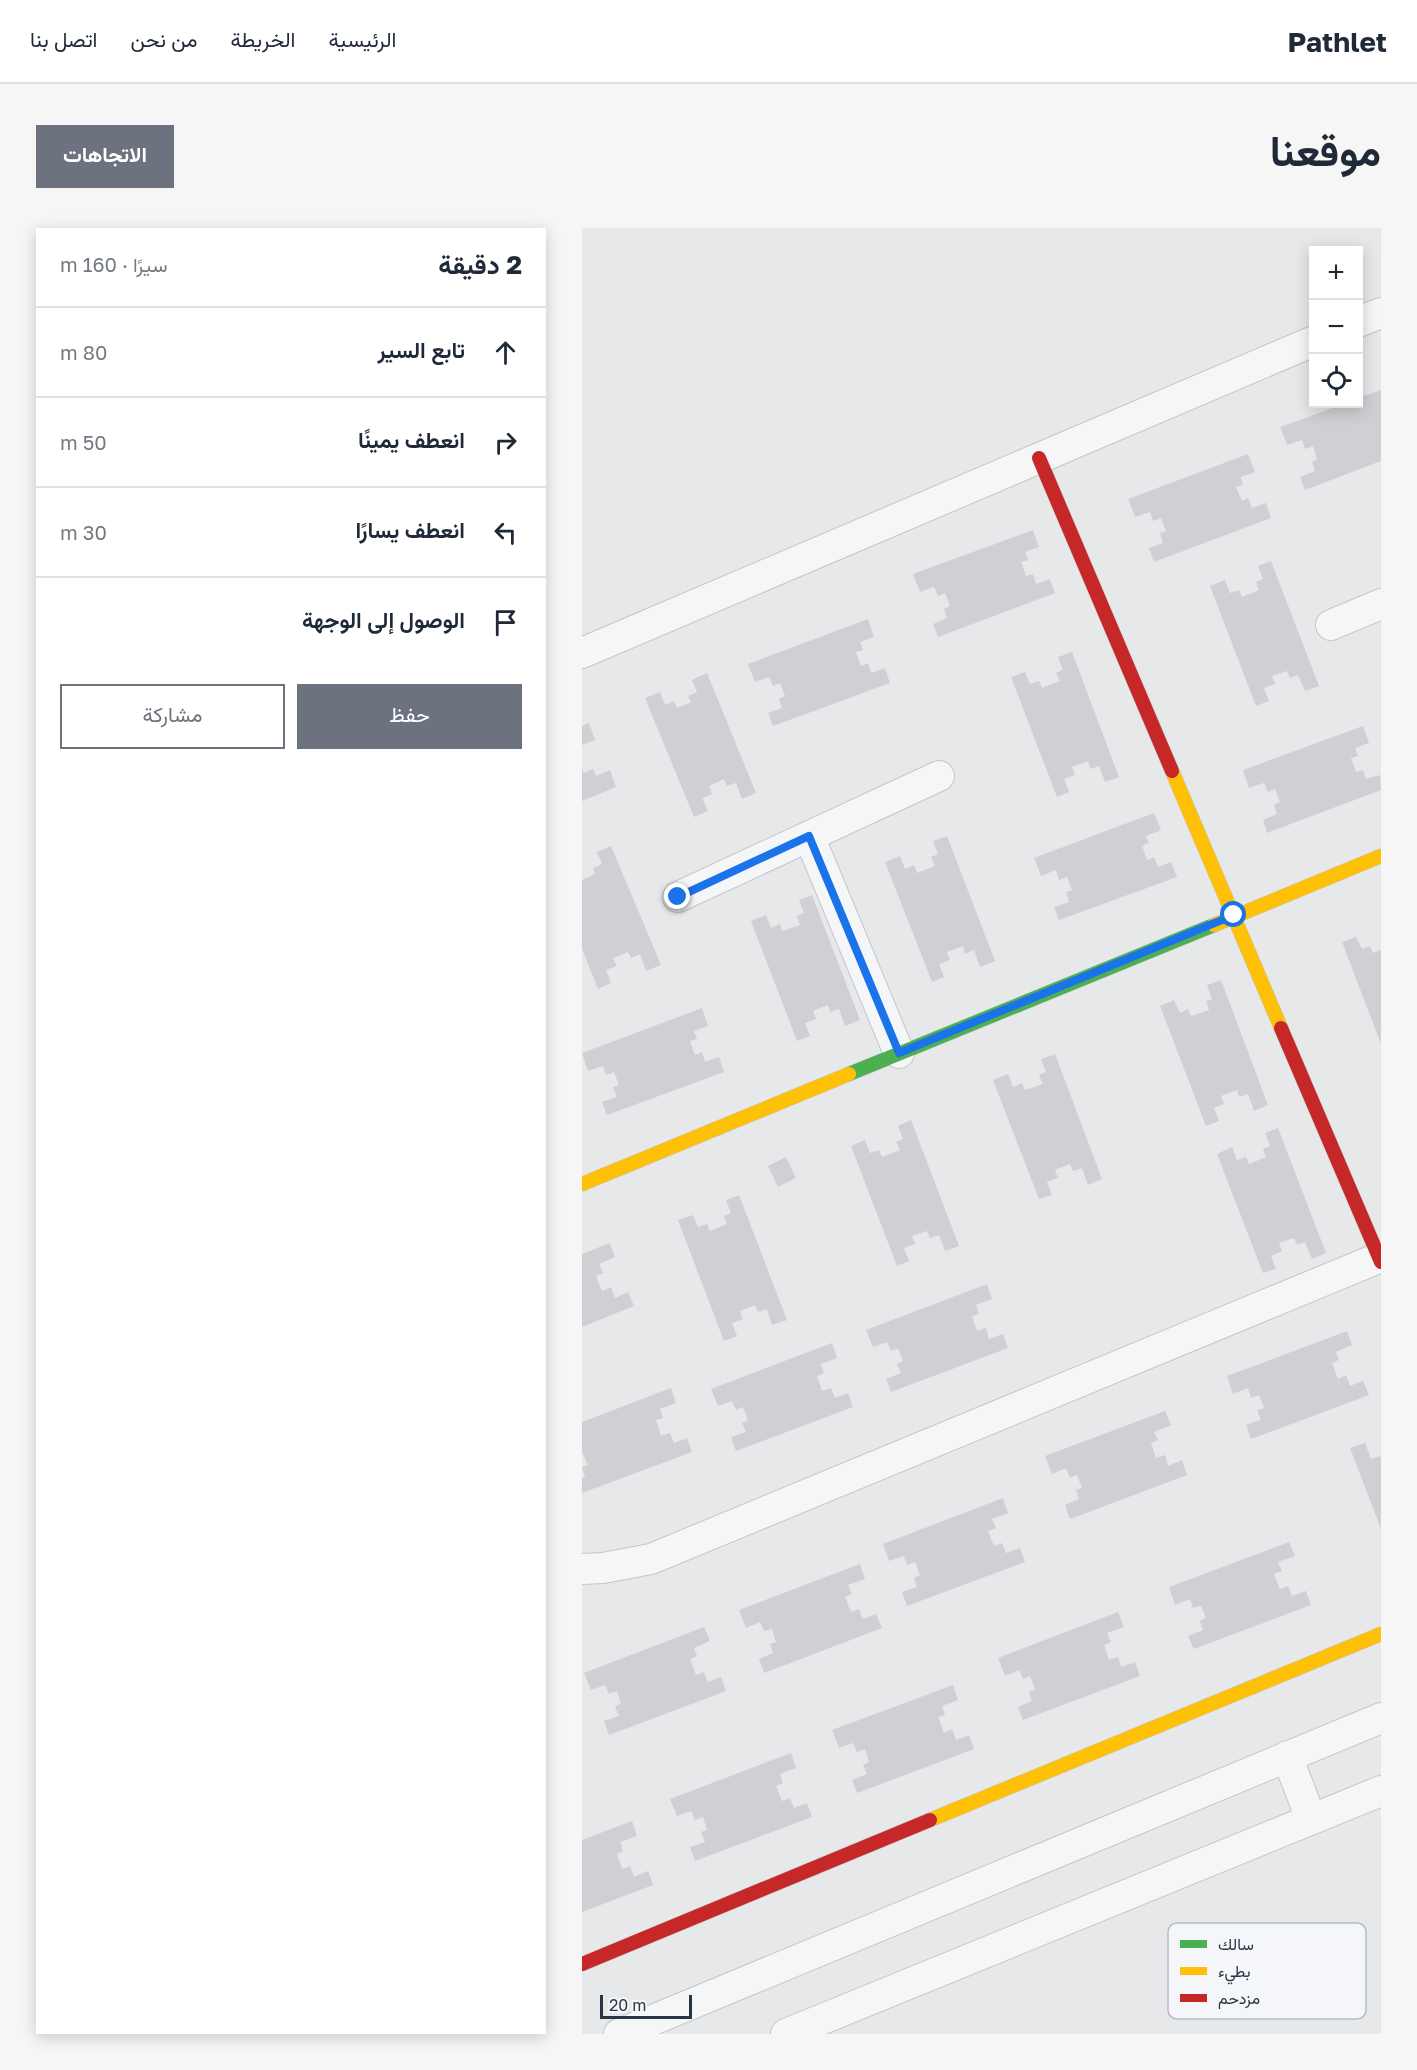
<!DOCTYPE html>
<html lang="ar">
<head>
<meta charset="utf-8">
<style>
	:root { --surface:#fff; --page:#f6f6f7; --text:#1f2937; --muted:#747a83; --line:#e0e1e3; --accent:#6c737f }
	body { margin:0; font-family:"Golos Text",Vazirmatn,sans-serif; background:var(--page); color:var(--text); direction:rtl }
	.controls { position:absolute; right:18px; top:18px; display:grid; overflow:hidden; border-radius:0px; box-shadow:0 3px 15px #0003 }
	.controls button { width:54px; height:54px; display:grid; place-items:center; padding:0; border:0; border-bottom:2px solid var(--line); background:var(--surface); color:var(--text); font:30px sans-serif }
	.scale { position:absolute; left:18px; bottom:15px; width:92px; box-sizing:border-box; padding-left:6px; border:3px solid #2b3445; border-top:0; font-size:16px; line-height:21px; white-space:nowrap; color:#2b3445; -webkit-text-stroke:4px #f4f6f9; paint-order:stroke }
	.stop { position:absolute; width:18px; height:18px; margin:-14px; border:4px solid #1a73e8; border-radius:50%; background:#fff }
	.stop.end { background:#1a73e8; border-color:#fff; box-shadow:0 2px 6px #0008 }
	.list { margin:0; padding:0; list-style:none }
	h2 { display:flex; justify-content:space-between; align-items:center; height:78px; margin:0; padding:0 24px; font-size:26px }
	h2 small { font-size:20px; font-weight:400; color:var(--muted) }
	.list li { display:grid; grid-template-columns:39px 1fr auto; gap:18px; align-items:center; box-sizing:border-box; height:90px; padding:0 24px; border-top:2px solid var(--line) }
	.list b { display:block; font-size:22px; white-space:nowrap }
	.list em { font-size:20px; font-style:normal; color:var(--muted) }
	.actions { display:flex; gap:12px; padding:18px 24px }
	.actions a { flex:1; padding:14px 0; border:2px solid var(--accent); border-radius:0px; text-align:center; font-size:21px; color:var(--accent) }
	.actions .main { background:var(--accent); color:#fff }
	.icon { flex:none; width:33px; height:33px; fill:none; stroke:currentColor; stroke-width:2; stroke-linecap:round; stroke-linejoin:round }
	.map { position:relative; flex:none; width:799px; height:1806px; overflow:hidden; direction:ltr; border-radius:0px }
	header { display:flex; align-items:center; gap:36px; box-sizing:border-box; height:84px; padding:0 30px; background:var(--surface); border-bottom:2px solid var(--line) }
	header strong { font-size:28px }
	nav { display:flex; gap:33px; margin-inline-start:auto; font-size:21px }
	.intro { display:flex; align-items:center; justify-content:space-between; box-sizing:border-box; height:144px; padding:0 36px }
	h1 { margin:0; font-size:42px }
	.button { padding:15px 27px; border-radius:0px; background:var(--accent); color:#fff; font-size:21px; font-weight:700 }
	main { display:flex; gap:36px; padding:0 36px }
	aside { flex:1; background:var(--surface); border-radius:0px; box-shadow:0 3px 15px #0003 }
	.map>svg:first-child { display:block }
	.building { fill:#ced0d3 }
	.lines { fill:none; stroke-linecap:round; stroke-linejoin:round }
	.street-casing { stroke:#c4c6c8; stroke-width:32 }
	.fast-casing { stroke:#c4c6c8; stroke-width:15 }
	.slow-casing { stroke:#c4c6c8; stroke-width:15 }
	.jam-casing { stroke:#c4c6c8; stroke-width:15 }
	.street { stroke:#f5f6f7; stroke-width:30 }
	.fast { stroke:#4caf50; stroke-width:14 }
	.slow { stroke:#ffc107; stroke-width:14 }
	.jam { stroke:#c62828; stroke-width:14 }
	.route { stroke:#1a73e8; stroke-width:8 }
	.key { fill:#f4f6f9; stroke:#b8bcc3; stroke-width:1.5 }
	.key-label { font-size:16px; fill:#2b3445 }
</style>
</head>
<body>
<header>
<strong>Pathlet</strong>
<nav><a>الرئيسية</a><a>الخريطة</a><a>من نحن</a><a>اتصل بنا</a></nav>
</header>
<div class="intro"><h1>موقعنا</h1><a class="button">الاتجاهات</a></div>
<main>
<div class="map">
<svg width="799" height="1806" viewBox="0 0 799 1806">
	<rect width="100%" height="100%" fill="#e6e8ea"/>
	<!-- building -->
	<path class="building" d="M 799,162 L 799,233 L 723,262 L 718,249 L 733,243 L 730,234 L 735,231 L 731,218 L 723,221 L 720,212 L 705,217 L 698,199 L 762,176 L 776,176 L 776,170 Z
		M 666,226 L 673,244 L 659,249 L 661,257 L 654,259 L 660,273 L 666,270 L 670,280 L 684,275 L 689,290 L 572,334 L 567,320 L 581,315 L 578,305 L 584,303 L 579,290 L 571,293 L 568,284 L 553,289 L 546,271 Z
		M 451,302 L 457,319 L 443,324 L 446,332 L 439,334 L 444,348 L 451,346 L 454,356 L 468,351 L 473,365 L 356,409 L 351,396 L 365,390 L 362,381 L 368,378 L 363,365 L 356,368 L 352,359 L 338,364 L 331,346 Z
		M 689,333 L 737,458 L 723,463 L 716,447 L 708,450 L 705,443 L 690,448 L 693,456 L 682,460 L 687,473 L 674,478 L 628,358 L 643,352 L 648,365 L 657,362 L 660,369 L 677,362 L 674,354 L 681,351 L 676,338 Z
		M 286,391 L 292,409 L 278,414 L 281,422 L 274,424 L 279,438 L 286,435 L 289,445 L 303,440 L 308,455 L 191,498 L 186,485 L 200,480 L 197,471 L 203,468 L 198,455 L 191,458 L 187,449 L 173,454 L 166,436 Z
		M 490,424 L 537,549 L 523,554 L 517,538 L 508,541 L 506,533 L 490,539 L 493,547 L 482,551 L 487,564 L 475,569 L 429,449 L 443,444 L 448,456 L 457,453 L 460,460 L 478,453 L 474,445 L 481,442 L 476,429 Z
		M 125,445 L 174,565 L 160,571 L 154,555 L 145,558 L 142,551 L 127,558 L 130,566 L 120,570 L 126,583 L 112,589 L 63,470 L 78,464 L 83,477 L 92,473 L 95,480 L 109,474 L 106,468 L 115,464 L 110,452 Z
		M 7,495 L 13,512 L 0,517 L 0,498 Z
		M 781,498 L 787,515 L 773,520 L 776,528 L 769,530 L 774,544 L 781,542 L 784,551 L 798,547 L 799,562 L 685,605 L 681,592 L 695,586 L 692,577 L 698,574 L 693,561 L 686,564 L 682,555 L 667,560 L 661,542 Z
		M 0,541 L 2,545 L 11,541 L 14,548 L 28,542 L 34,559 L 0,573 Z
		M 572,585 L 579,602 L 564,608 L 567,615 L 560,618 L 565,632 L 572,629 L 576,639 L 589,634 L 595,649 L 477,692 L 472,679 L 487,674 L 484,664 L 490,662 L 485,649 L 477,652 L 474,642 L 459,648 L 452,630 Z
		M 365,608 L 413,733 L 398,739 L 392,722 L 383,726 L 381,718 L 365,724 L 368,732 L 357,736 L 362,749 L 350,754 L 303,634 L 318,628 L 323,641 L 332,637 L 335,645 L 353,638 L 349,629 L 356,626 L 351,613 Z
		M 29,618 L 79,737 L 64,743 L 58,726 L 49,730 L 46,724 L 31,730 L 35,738 L 24,742 L 29,755 L 16,761 L 0,721 L 0,652 L 13,646 L 11,640 L 20,636 L 15,624 Z
		M 230,667 L 278,792 L 263,798 L 257,781 L 248,784 L 246,777 L 231,783 L 234,791 L 223,795 L 228,808 L 215,813 L 169,693 L 184,687 L 189,700 L 198,696 L 200,703 L 218,697 L 215,688 L 222,685 L 217,672 Z
		M 774,709 L 780,721 L 788,718 L 791,725 L 799,722 L 799,816 L 760,714 Z
		M 639,752 L 686,877 L 672,883 L 666,866 L 657,869 L 655,862 L 639,868 L 642,876 L 632,880 L 637,893 L 624,898 L 578,778 L 592,772 L 598,785 L 606,781 L 609,788 L 627,782 L 624,773 L 630,771 L 625,757 Z
		M 120,780 L 126,798 L 112,803 L 115,811 L 108,813 L 113,827 L 120,824 L 123,834 L 137,829 L 142,844 L 25,887 L 20,874 L 35,869 L 31,859 L 37,857 L 32,844 L 24,847 L 21,838 L 6,843 L 0,825 Z
		M 473,826 L 520,951 L 506,957 L 500,940 L 491,943 L 488,936 L 473,942 L 476,950 L 465,954 L 470,967 L 457,971 L 411,852 L 426,846 L 431,859 L 440,855 L 443,862 L 461,856 L 457,847 L 464,844 L 459,831 Z
		M 329,892 L 377,1018 L 363,1023 L 357,1007 L 348,1010 L 345,1003 L 330,1008 L 333,1016 L 322,1020 L 327,1033 L 315,1038 L 269,918 L 283,912 L 288,925 L 297,922 L 300,929 L 318,922 L 314,914 L 321,911 L 316,898 Z
		M 696,900 L 744,1025 L 730,1031 L 723,1014 L 715,1017 L 712,1010 L 697,1015 L 700,1023 L 689,1028 L 694,1041 L 681,1045 L 635,926 L 650,919 L 655,932 L 664,929 L 667,936 L 684,929 L 681,921 L 688,918 L 683,905 Z
		M 204,929 L 214,950 L 196,959 L 186,938 Z
		M 157,967 L 205,1092 L 190,1097 L 185,1081 L 176,1084 L 173,1077 L 158,1083 L 161,1091 L 150,1095 L 155,1108 L 142,1113 L 96,992 L 111,987 L 116,999 L 125,996 L 128,1003 L 145,996 L 142,988 L 149,985 L 144,972 Z
		M 28,1015 L 33,1029 L 17,1036 L 21,1045 L 14,1048 L 20,1063 L 29,1059 L 33,1070 L 46,1064 L 52,1078 L 0,1099 L 0,1026 Z
		M 405,1056 L 410,1071 L 394,1077 L 397,1086 L 390,1088 L 395,1103 L 404,1100 L 407,1111 L 421,1106 L 426,1120 L 309,1164 L 304,1151 L 319,1145 L 315,1136 L 321,1133 L 316,1120 L 309,1123 L 305,1114 L 291,1119 L 284,1102 Z
		M 765,1103 L 770,1117 L 754,1124 L 757,1132 L 750,1135 L 756,1151 L 764,1147 L 768,1158 L 781,1153 L 787,1167 L 669,1211 L 664,1197 L 679,1192 L 675,1182 L 682,1180 L 677,1167 L 669,1170 L 666,1160 L 651,1166 L 645,1148 Z
		M 250,1115 L 255,1130 L 239,1136 L 242,1145 L 235,1148 L 240,1163 L 249,1160 L 253,1170 L 266,1165 L 271,1179 L 154,1223 L 149,1209 L 164,1204 L 160,1195 L 166,1192 L 161,1179 L 154,1182 L 150,1173 L 136,1178 L 129,1161 Z
		M 89,1160 L 94,1175 L 78,1181 L 81,1190 L 74,1192 L 79,1208 L 88,1205 L 92,1215 L 105,1210 L 110,1224 L 0,1265 L 0,1250 L 3,1249 L 0,1239 L 6,1237 L 0,1224 L 0,1194 Z
		M 583,1183 L 589,1197 L 572,1204 L 576,1212 L 569,1215 L 574,1230 L 583,1227 L 586,1238 L 600,1232 L 605,1247 L 488,1291 L 483,1277 L 497,1271 L 494,1262 L 500,1260 L 495,1247 L 488,1250 L 484,1240 L 470,1246 L 463,1228 Z
		M 783,1215 L 789,1231 L 798,1228 L 799,1231 L 799,1301 L 768,1220 Z
		M 421,1270 L 426,1285 L 410,1291 L 414,1300 L 406,1303 L 412,1318 L 420,1315 L 424,1325 L 438,1320 L 443,1334 L 325,1378 L 320,1364 L 335,1359 L 332,1350 L 338,1347 L 333,1334 L 325,1337 L 322,1328 L 307,1333 L 301,1316 Z
		M 707,1314 L 713,1328 L 696,1334 L 700,1343 L 692,1346 L 698,1361 L 706,1358 L 710,1368 L 724,1363 L 729,1377 L 612,1421 L 606,1408 L 621,1402 L 618,1393 L 624,1390 L 619,1378 L 611,1380 L 608,1371 L 593,1377 L 587,1359 Z
		M 278,1336 L 283,1351 L 266,1357 L 270,1366 L 263,1369 L 269,1384 L 277,1381 L 281,1391 L 294,1386 L 300,1400 L 182,1445 L 177,1431 L 191,1425 L 188,1416 L 194,1414 L 190,1401 L 182,1403 L 178,1394 L 164,1400 L 157,1382 Z
		M 536,1384 L 542,1399 L 525,1405 L 529,1414 L 522,1417 L 527,1432 L 536,1429 L 539,1439 L 553,1434 L 558,1448 L 441,1492 L 436,1479 L 450,1473 L 447,1464 L 453,1461 L 448,1448 L 441,1451 L 437,1442 L 423,1448 L 416,1430 Z
		M 122,1399 L 128,1413 L 112,1420 L 115,1428 L 108,1431 L 114,1447 L 122,1444 L 126,1454 L 139,1449 L 144,1463 L 27,1507 L 22,1493 L 37,1488 L 33,1478 L 39,1476 L 35,1463 L 27,1466 L 23,1457 L 9,1462 L 2,1445 Z
		M 371,1457 L 376,1472 L 360,1478 L 363,1487 L 356,1489 L 362,1505 L 370,1501 L 374,1512 L 387,1507 L 392,1521 L 275,1565 L 270,1552 L 285,1546 L 281,1537 L 287,1534 L 283,1521 L 275,1524 L 271,1515 L 257,1520 L 250,1502 Z
		M 209,1525 L 214,1540 L 198,1546 L 201,1555 L 194,1558 L 200,1573 L 208,1570 L 212,1580 L 225,1575 L 230,1589 L 113,1633 L 108,1619 L 123,1614 L 119,1604 L 125,1602 L 121,1589 L 113,1592 L 109,1583 L 95,1588 L 88,1571 Z
		M 50,1593 L 55,1608 L 38,1614 L 41,1623 L 35,1626 L 40,1641 L 48,1638 L 52,1649 L 66,1643 L 71,1657 L 0,1684 L 0,1612 Z"/>
	<g class="lines">
		<defs>
			<path id="street" d="M 776,94 L 799,85
				M 749,397 L 799,376
				M 0,425 L 732,113
				M 227,608 L 317,825
				M 96,669 L 357,548
				M 0,1341 L 21,1340 L 69,1331 L 799,1029
				M 705,1528 L 729,1591
				M 37,1806 L 799,1490
				M 204,1806 L 799,1563"/>
			<path id="fast" d="M 267,846 L 632,697"/>
			<path id="slow" d="M 590,543 L 699,800
				M 632,697 L 799,628
				M 0,956 L 267,846
				M 348,1592 L 799,1406"/>
			<path id="jam" d="M 457,230 L 590,543
				M 699,800 L 799,1034
				M 0,1736 L 348,1592"/>
		</defs>
		<!-- street casing -->
		<use href="#street" class="street-casing"/>
		<!-- fast casing -->
		<use href="#fast" class="fast-casing"/>
		<!-- slow casing -->
		<use href="#slow" class="slow-casing"/>
		<!-- jam casing -->
		<use href="#jam" class="jam-casing"/>
		<!-- street -->
		<use href="#street" class="street"/>
		<!-- fast -->
		<use href="#fast" class="fast"/>
		<!-- slow -->
		<use href="#slow" class="slow"/>
		<!-- jam -->
		<use href="#jam" class="jam"/>
	</g>
	<g class="lines">
		<!-- route -->
		<path class="route" d="M 96,669 L 227,608 L 317,825 L 652,687"/>
	</g>
	<!-- legend -->
	<rect x="586" y="1695" width="198" height="96" rx="9" class="key"/>
	<rect x="598" y="1712" width="27" height="8" fill="#4caf50"/>
	<rect x="598" y="1739" width="27" height="8" fill="#ffc107"/>
	<rect x="598" y="1766" width="27" height="8" fill="#c62828"/>
	<g class="key-label">
		<text x="636" y="1722">سالك</text>
		<text x="636" y="1749">بطيء</text>
		<text x="636" y="1776">مزدحم</text>
	</g>
</svg>
<div class="controls">
<button>+</button>
<button>−</button>
<button><svg class="icon" aria-label="locate" viewBox="0 0 24 24"><circle cx="12" cy="12" r="6"/><path d="M12 2v4M12 18v4M2 12h4M18 12h4"/></svg></button>
</div>
<div class="scale">20 m</div>
<div class="stop" style="left:652px;top:687px"></div>
<div class="stop end" style="left:96px;top:669px"></div>
</div>
<aside>
<h2>2 دقيقة<small>سيرًا · 160 m</small></h2>
<ul class="list">
<li><svg class="icon" aria-label="ahead" viewBox="0 0 24 24"><path d="M12 20V5M6 11l6-6 6 6"/></svg><div><b>تابع السير</b></div><em>80 m</em></li>
<li><svg class="icon" aria-label="right" viewBox="0 0 24 24"><path d="M7 20v-9h11M14 6l5 5-5 5"/></svg><div><b>انعطف يمينًا</b></div><em>50 m</em></li>
<li><svg class="icon" aria-label="left" viewBox="0 0 24 24"><path d="M17 20v-9H6M10 6l-5 5 5 5"/></svg><div><b>انعطف يسارًا</b></div><em>30 m</em></li>
<li><svg class="icon" aria-label="arrive" viewBox="0 0 24 24"><path d="M6 21V4h12l-3 4 3 4H6"/></svg><div><b>الوصول إلى الوجهة</b></div></li>
</ul>
<div class="actions"><a class="main">حفظ</a><a>مشاركة</a></div>
</aside>
</main>
</body>
</html>
